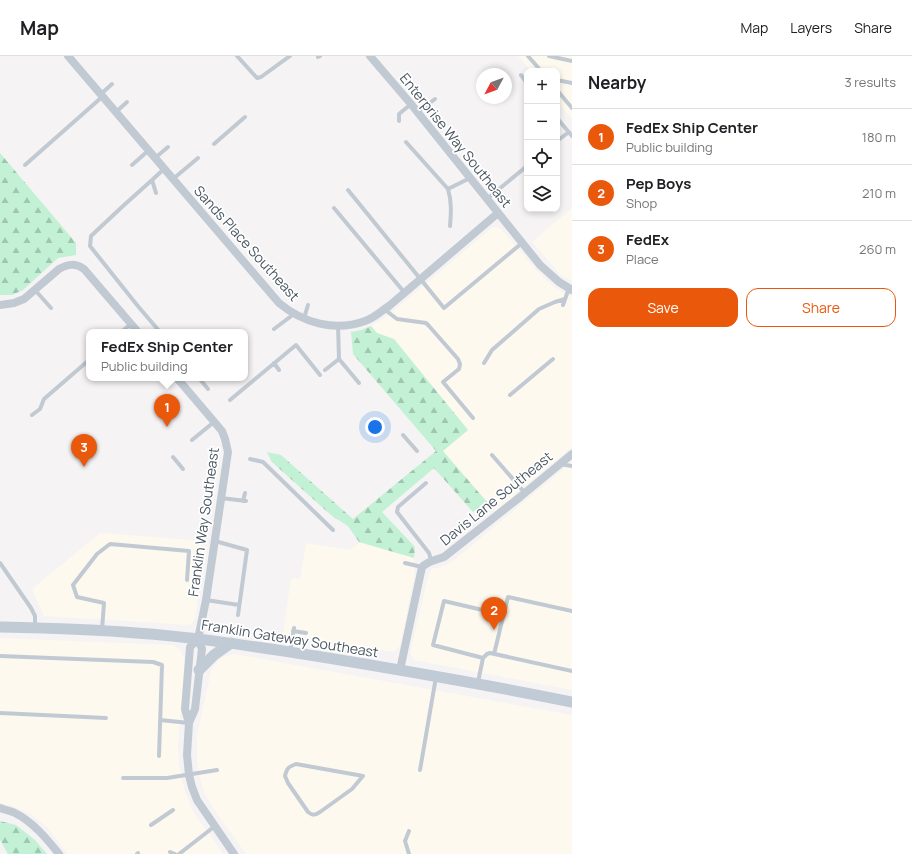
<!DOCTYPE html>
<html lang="en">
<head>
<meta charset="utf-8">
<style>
	:root { --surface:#fff; --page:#f2f2f2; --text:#202124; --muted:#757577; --line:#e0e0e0; --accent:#ea580c }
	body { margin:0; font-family:Manrope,sans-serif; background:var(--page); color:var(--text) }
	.controls { position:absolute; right:12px; top:12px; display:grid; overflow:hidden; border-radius:8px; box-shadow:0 2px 6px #0003 }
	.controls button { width:36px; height:36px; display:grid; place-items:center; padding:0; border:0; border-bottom:1px solid var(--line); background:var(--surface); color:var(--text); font:20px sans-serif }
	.compass { position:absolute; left:476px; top:12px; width:36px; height:36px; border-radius:50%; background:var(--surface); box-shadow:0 2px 6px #0003; rotate:229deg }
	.you { position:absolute; left:375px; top:371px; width:14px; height:14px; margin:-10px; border:3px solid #fff; border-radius:50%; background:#1a73e8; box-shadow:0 0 0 6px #1a73e833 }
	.badge { display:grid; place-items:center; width:26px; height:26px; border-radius:50%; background:var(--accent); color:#fff; font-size:13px; font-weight:700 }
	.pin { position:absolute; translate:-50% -33px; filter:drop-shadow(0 1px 2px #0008) }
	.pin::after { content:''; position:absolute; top:21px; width:14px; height:12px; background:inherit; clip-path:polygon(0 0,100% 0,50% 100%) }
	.popup { position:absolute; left:86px; top:273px; width:162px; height:52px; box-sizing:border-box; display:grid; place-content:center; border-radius:8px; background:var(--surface); filter:drop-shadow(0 1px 3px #0005); font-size:13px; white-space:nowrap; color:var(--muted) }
	.popup b { font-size:15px; color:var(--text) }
	.popup::after { content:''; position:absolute; left:50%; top:100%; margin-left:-8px; border:8px solid transparent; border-top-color:var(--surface) }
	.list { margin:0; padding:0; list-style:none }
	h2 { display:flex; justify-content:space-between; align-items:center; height:52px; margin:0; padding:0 16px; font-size:17px }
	h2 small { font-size:13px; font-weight:400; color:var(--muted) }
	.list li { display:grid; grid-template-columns:26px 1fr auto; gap:12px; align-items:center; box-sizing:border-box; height:56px; padding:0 16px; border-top:1px solid var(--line) }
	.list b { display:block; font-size:15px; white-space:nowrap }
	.list p { margin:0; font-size:13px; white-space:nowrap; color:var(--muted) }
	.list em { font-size:13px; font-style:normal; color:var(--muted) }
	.actions { display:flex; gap:8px; padding:12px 16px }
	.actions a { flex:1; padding:9px 0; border:1px solid var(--accent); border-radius:12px; text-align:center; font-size:14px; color:var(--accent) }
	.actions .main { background:var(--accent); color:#fff }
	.icon { flex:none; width:22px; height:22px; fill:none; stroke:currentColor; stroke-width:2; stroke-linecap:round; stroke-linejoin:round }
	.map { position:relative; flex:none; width:572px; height:798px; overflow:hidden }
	header { display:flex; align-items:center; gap:24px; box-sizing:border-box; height:56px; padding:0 20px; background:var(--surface); border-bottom:1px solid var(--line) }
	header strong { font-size:19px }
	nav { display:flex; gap:22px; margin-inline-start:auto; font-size:14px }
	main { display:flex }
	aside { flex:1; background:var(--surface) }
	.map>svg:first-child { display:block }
	.commercial { fill:#fdf9ef }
	.forest { fill:url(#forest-firs) }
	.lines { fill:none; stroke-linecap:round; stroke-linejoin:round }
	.lane { stroke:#c1cad2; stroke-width:4 }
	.street { stroke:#c1cad2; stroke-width:8 }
	.secondary { stroke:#c1cbd6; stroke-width:11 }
	.labels { text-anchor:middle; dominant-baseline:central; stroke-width:3.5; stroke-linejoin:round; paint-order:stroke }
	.street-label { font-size:14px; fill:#4a5661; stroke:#fff }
</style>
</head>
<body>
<header>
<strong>Map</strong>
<nav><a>Map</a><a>Layers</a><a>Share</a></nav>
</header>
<main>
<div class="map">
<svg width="572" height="798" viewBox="0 0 572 798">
	<defs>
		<pattern id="forest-firs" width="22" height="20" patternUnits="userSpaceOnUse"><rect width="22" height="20" fill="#c3f1d5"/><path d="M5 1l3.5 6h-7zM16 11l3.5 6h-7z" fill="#a0c6b0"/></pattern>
	</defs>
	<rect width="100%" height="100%" fill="#f5f3f3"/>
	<!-- commercial -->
	<path class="commercial" d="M 518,0 L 572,0 L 572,63 L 557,46 L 557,15 L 531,15 Z
		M 572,152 L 572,225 L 560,218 L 532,186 Z
		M 493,171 L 500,172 L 535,213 L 555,232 L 572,241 L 572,391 L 495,455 L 442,395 L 468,374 L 394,283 L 377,277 L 371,270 L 383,263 L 398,251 Z
		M 572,406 L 572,634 L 414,604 L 410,598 L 429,517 L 433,512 L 439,512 L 453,505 Z
		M 100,477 L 206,485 L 195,564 L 189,569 L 44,560 L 32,533 Z
		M 359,486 L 414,502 L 415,517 L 400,590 L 393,596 L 283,577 L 291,522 L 300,523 L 306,487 L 350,494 Z
		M 0,582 L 173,589 L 180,594 L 185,604 L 178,690 L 179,708 L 185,736 L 194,757 L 223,798 L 68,798 L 47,771 L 32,759 L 12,750 L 0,747 Z
		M 234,598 L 572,659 L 572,798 L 246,798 L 213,752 L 204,736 L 198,715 L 197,703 L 197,679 L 211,615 L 217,606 L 223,601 Z"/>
	<!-- forest -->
	<path class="forest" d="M 0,97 L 76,187 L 76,199 L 58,202 L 23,234 L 12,239 L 0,239 Z
		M 371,270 L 377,277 L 394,283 L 468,374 L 443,395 L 487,446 L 473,456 L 434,412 L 382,456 L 415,491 L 414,502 L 359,486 L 348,470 L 332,460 L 272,406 L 267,396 L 281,399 L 353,463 L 436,395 L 353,298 L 351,276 L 361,274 Z
		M 0,765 L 16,769 L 35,784 L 47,798 L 8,798 L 0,784 Z"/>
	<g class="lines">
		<!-- lane -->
		<path class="lane" d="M 237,0 L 257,22 L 261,21 L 290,0
			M 528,0 L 541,15
			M 549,0 L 572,5
			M 318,1 L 320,0
			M 521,19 L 527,27
			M 557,24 L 572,27
			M 557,34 L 572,52
			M 101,38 L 112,28
			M 116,56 L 127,46
			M 418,56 L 435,43
			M 557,62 L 572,80
			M 399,65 L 399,58 L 411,48
			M 557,85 L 569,76
			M 406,86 L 448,133 C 452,146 451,158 450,170
			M 214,88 L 245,61
			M 155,102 L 168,91
			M 25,109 L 102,41
			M 132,109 L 149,94
			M 173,123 L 198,102
			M 152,124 L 123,150 L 91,180 L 90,190 L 137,249 L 160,276
			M 448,133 L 470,122
			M 348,134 L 444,252 L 522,187
			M 156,137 L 152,124 L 164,113
			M 487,143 L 527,110
			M 334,152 L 404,236
			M 35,234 L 51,252
			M 563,249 L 569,232
			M 384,253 L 397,263 L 426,267 L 429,270 L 458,303 L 460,308 L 459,313 L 443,326 L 473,362
			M 304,262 L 308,249
			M 274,273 L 294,258
			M 121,276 L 131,268
			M 339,303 L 359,327
			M 274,307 L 279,314
			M 484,307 L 492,294 L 539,253 L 555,246 L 565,243
			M 325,314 L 339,303 L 338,269
			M 199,322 L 208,333
			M 510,339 L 553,303
			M 230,344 L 296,289 L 320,319
			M 32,359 L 40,353 L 44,343 L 89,304
			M 403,379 L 417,395
			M 192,384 L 214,366
			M 492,399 L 525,437
			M 173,401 L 183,413
			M 250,403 L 263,406 L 333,474
			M 560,408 L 572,410
			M 515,426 L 537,408
			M 426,427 L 398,451 L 397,456 L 429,497 L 431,504
			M 221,442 L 246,445
			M 243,445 L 245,437
			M 215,485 L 247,494 L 238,559
			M 0,507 L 31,552 L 35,560 L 35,572
			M 405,507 L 422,511
			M 206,544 L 239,549
			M 102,574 L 104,547 L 77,541 L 73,529 L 97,498 L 110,488 L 189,495 L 187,524
			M 293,575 L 306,577
			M 290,596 L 294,572
			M 494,598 L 508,541 L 572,555
			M 0,600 L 153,606 L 162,609 L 159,700
			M 483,602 L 433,589 L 444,545 L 504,559
			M 478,626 L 483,602 L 487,598 L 490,597 L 572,615
			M 0,657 L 106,662
			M 160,664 L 189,667
			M 296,708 L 363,720 L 352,733 L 320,756 C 315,759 313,760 308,756 L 288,727 L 285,720 C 287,712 288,711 296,708 Z
			M 420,714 L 436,621
			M 123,722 L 167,722 L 217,714
			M 151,769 L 173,754
			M 409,775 L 405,785 L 409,798
			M 170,796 L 175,798
			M 137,798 L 138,797
			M 179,798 L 215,770"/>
		<!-- street -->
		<path class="street" d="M 68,0 L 279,247 C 303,267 335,276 365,265 C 374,262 381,255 389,250 L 498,157
			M 370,0 L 411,48 L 540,209 L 559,226 L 572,234
			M 0,249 L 14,247 L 24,243 L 59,213 C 68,208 75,207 84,213 L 138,276
			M 177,322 L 222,375 L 225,383 L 228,396 L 206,544 L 198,583
			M 198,583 L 202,593 L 195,653 L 189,667 L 187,699 L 189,719 L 192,731 L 197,744 L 234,798
			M 400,614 L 422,511 C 429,504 436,504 444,501 L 520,441 L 572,398
			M 189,667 L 185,653 L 190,591 L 198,583
			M 0,752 C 5,754 11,755 15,757 C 33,766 47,783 59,798"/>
		<!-- secondary -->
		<path class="secondary" d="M 0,571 C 45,572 91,573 136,577 C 196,581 256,591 316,600 C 402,614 487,629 572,646
			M 199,614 L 214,599 L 231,587"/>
	</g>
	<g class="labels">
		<!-- street labels -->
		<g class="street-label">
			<text transform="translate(456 84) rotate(51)">Enterprise Way Southeast</text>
			<text transform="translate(247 187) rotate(48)">Sands Place Southeast</text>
			<text transform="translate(496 442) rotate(-39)">Davis Lane Southeast</text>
			<text transform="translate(203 466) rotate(-82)">Franklin Way Southeast</text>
			<text transform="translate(290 582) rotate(9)">Franklin Gateway Southeast</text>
		</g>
	</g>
</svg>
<div class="controls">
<button>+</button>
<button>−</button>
<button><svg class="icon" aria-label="locate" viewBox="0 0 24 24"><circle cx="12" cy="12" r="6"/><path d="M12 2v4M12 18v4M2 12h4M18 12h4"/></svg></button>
<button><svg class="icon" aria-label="layers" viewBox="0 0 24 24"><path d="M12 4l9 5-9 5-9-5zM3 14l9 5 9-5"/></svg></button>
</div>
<svg class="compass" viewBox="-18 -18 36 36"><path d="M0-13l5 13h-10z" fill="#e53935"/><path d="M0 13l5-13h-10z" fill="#757577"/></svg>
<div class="you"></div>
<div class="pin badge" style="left:167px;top:371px">1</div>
<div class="popup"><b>FedEx Ship Center</b>Public building</div>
<div class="pin badge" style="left:494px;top:574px">2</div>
<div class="pin badge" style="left:84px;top:411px">3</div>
</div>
<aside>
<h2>Nearby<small>3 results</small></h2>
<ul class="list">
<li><span class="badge">1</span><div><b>FedEx Ship Center</b><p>Public building</p></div><em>180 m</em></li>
<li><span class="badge">2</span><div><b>Pep Boys</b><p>Shop</p></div><em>210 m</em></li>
<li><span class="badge">3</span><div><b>FedEx</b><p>Place</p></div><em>260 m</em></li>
</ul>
<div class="actions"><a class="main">Save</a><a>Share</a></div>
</aside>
</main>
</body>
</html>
